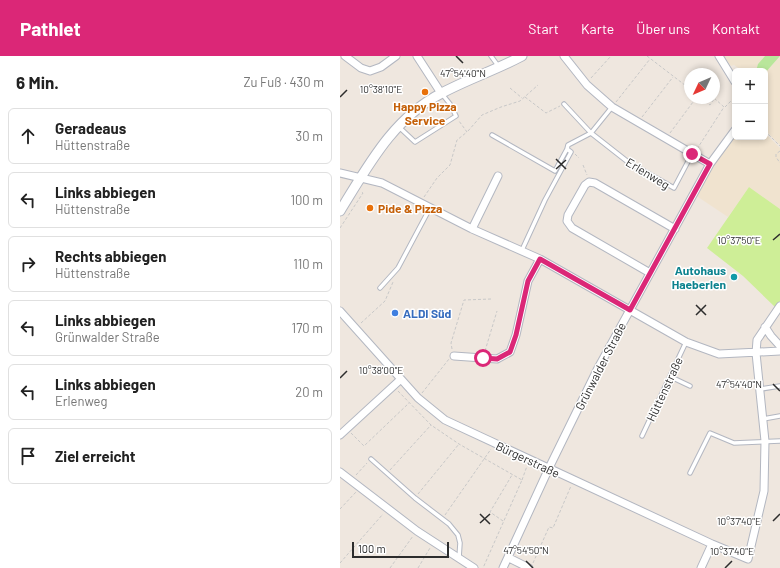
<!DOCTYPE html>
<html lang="de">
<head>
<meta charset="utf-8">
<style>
	:root { --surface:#fff; --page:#f6f6f6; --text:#222; --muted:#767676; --line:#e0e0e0; --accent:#db2777 }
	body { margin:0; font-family:Barlow,sans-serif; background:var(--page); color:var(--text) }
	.controls { position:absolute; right:12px; top:12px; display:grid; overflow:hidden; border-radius:6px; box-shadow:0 2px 6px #0003 }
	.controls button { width:36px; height:36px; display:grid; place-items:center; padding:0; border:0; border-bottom:1px solid var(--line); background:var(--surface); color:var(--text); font:20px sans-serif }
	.compass { position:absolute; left:344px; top:12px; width:36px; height:36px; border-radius:50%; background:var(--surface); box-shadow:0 2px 6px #0003; rotate:226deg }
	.scale { position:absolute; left:12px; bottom:10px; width:97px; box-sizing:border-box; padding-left:4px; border:2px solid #2d2d2d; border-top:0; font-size:11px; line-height:14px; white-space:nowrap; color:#2d2d2d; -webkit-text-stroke:3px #fff; paint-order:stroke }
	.stop { position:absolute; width:12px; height:12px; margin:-9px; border:3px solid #db2777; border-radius:50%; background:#fff }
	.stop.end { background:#db2777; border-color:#fff; box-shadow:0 1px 4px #0008 }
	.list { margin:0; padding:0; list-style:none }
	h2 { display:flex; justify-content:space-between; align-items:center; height:52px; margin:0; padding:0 16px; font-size:17px }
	h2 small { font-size:13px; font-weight:400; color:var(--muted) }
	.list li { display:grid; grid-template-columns:26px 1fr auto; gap:12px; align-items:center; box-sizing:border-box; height:56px; margin:0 8px 8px; padding:0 8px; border:1px solid var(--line); border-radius:6px }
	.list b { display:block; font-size:15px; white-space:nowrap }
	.list p { margin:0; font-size:13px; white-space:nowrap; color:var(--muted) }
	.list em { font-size:13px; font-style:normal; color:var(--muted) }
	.icon { flex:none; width:22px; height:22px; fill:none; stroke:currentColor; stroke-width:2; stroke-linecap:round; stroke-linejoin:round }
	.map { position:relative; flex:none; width:440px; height:512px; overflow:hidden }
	header { display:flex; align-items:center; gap:24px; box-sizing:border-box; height:56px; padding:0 20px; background:var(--accent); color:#fff }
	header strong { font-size:19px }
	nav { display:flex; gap:22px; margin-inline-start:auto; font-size:14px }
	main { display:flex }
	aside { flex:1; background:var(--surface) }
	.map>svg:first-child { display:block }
	.education { fill:#f0e3cf }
	.green { fill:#b9e69b }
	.pitch { fill:#ceee97 }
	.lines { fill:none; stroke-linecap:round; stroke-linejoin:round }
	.lane-casing { stroke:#b3b7c1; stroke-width:5.5 }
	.street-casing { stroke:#b3b7c1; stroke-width:9 }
	.secondary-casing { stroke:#b3b7c1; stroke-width:11 }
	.path { stroke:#c8c8c8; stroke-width:1; stroke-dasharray:3 2; stroke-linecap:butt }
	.lane { stroke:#fff; stroke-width:3.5 }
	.street { stroke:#fff; stroke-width:7 }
	.secondary { stroke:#fff; stroke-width:9 }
	.route { stroke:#db2777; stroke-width:5 }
	.ticks { fill:none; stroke:#2d2d2d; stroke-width:1.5 }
	.food-dot { fill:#e8710a; stroke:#fff; stroke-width:1.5 }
	.culture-dot { fill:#0f9aa8; stroke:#fff; stroke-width:1.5 }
	.shop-dot { fill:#3f7fe0; stroke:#fff; stroke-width:1.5 }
	.labels { text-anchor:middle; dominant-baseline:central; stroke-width:3; stroke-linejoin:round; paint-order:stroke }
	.food-label { font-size:12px; font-weight:bold; fill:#c56008; stroke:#fff }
	.street-label { font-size:12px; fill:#2d2d2d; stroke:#fff }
	.culture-label { font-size:12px; font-weight:bold; fill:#0d838f; stroke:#fff; text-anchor:end }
	.shop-label { font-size:12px; font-weight:bold; fill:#366cbe; stroke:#fff; text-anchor:start }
	.ticks-label { font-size:10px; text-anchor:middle; fill:#2d2d2d; stroke:#fff; stroke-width:3; stroke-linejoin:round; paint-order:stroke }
</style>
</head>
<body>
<header>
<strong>Pathlet</strong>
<nav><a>Start</a><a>Karte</a><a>Über uns</a><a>Kontakt</a></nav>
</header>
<main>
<aside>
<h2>6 Min.<small>Zu Fuß · 430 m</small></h2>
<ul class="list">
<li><svg class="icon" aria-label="ahead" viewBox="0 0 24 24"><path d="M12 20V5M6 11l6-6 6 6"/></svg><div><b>Geradeaus</b><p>Hüttenstraße</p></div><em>30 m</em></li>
<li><svg class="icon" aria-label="left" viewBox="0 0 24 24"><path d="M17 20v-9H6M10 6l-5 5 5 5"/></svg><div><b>Links abbiegen</b><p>Hüttenstraße</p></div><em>100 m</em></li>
<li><svg class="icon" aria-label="right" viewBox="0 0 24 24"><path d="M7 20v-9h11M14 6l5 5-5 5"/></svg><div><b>Rechts abbiegen</b><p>Hüttenstraße</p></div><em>110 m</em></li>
<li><svg class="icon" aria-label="left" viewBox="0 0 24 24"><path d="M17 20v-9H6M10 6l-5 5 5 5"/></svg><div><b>Links abbiegen</b><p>Grünwalder Straße</p></div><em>170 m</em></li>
<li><svg class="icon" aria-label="left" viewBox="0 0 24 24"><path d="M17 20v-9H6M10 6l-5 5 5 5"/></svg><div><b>Links abbiegen</b><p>Erlenweg</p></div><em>20 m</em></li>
<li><svg class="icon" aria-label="arrive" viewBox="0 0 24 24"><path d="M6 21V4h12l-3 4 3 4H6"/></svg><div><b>Ziel erreicht</b></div></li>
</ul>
</aside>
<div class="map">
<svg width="440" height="512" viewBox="0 0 440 512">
	<rect width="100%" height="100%" fill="#efe7df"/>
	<!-- education -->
	<path class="education" d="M 383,0 L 425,0 L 418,8 L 416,15 L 403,15 L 394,9 L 391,10 Z
		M 440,0 L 440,89 L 425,74 L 425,17 Z
		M 425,77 L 440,92 L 440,153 L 409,131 L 388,161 L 355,139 L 371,110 L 395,78 L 395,81 L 425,81 Z"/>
	<!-- green -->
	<path class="green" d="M 425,0 L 440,0 L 425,17 L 425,15 L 416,15 L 418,8 Z"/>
	<!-- pitch -->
	<path class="pitch" d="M 409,131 L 440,153 L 440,245 L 435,251 L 403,220 L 367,192 Z"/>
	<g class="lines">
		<defs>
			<path id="lane" d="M 151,0 L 159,11
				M 224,48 L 251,77 L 288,106 L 334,132 L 352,98
				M 59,71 L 75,86 L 116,60 L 110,48 L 102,38
				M 152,79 L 215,115 L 227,93
				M 182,194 L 205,144 L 231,96 L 227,93 L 228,89 L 251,77 L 272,51
				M 40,232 L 58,212 L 90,152
				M 331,321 L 350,330
				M 421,333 L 440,330
				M 423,363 L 440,360
				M 302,380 L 346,286
				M 31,403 L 75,442 L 109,468 L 118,479 L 120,487 L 119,502
				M 350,417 L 370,377 L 394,387 L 440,385"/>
			<path id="street" d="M 5,0 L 21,12 L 30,15 L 41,11 L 56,0
				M 77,0 L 101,37
				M 224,0 L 247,29 L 272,51 L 370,108
				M 379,0 L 395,26
				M 0,117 L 42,127 L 132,173 L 200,203 L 346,286 L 379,298 L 440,295
				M 132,173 L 158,120
				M 310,217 L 232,172 L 227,165 L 228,159 L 245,129 L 249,126 L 255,127 L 335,173
				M 0,255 L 78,342 L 105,364 L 372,488 L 408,503 L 424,435 L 425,385 L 416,297 L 417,284 L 440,250
				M 425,271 L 431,280 L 440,290
				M 114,300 L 157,303 L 170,296 L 176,279 L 188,225 L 200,203
				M 0,379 L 61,323
				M 0,416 L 77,475 L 134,512
				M 169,502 L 189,512
				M 163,512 L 209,412 L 257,314 L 370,108 L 395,74
				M 361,512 L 372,488"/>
			<path id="secondary" d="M 0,155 C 28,110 53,62 102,37 C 128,23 156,14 182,0"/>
		</defs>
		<!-- lane casing -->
		<use href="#lane" class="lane-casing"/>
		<!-- street casing -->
		<use href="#street" class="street-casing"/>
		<!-- secondary casing -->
		<use href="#secondary" class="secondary-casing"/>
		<!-- path -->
		<path class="path" d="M 307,0 L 350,33
			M 251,22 L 271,0
			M 170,32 L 182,42
			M 185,41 L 206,57 L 220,50
			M 361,42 L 370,49 L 374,43
			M 276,46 L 310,3
			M 385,51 L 395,41
			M 302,61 L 333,21
			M 128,75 L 142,59 L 161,51 L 180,45 L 198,29
			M 425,75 L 440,90
			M 330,77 L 356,42
			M 357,93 L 384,51 L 374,42
			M 440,95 L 436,98 L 436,101 L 440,107
			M 235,98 L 239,102
			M 243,109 L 247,119
			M 84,141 L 97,122 L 110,109 L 117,84 L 127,76 L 119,65
			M 0,172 L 23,137 L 21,136
			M 21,267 L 45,245 L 53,226
			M 112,293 L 111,287 L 124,244 L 151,243
			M 145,295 L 157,255
			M 58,335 L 91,369 L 119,388 L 182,424 L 143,512
			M 82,337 L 109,303
			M 11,377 L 24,390 L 69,347
			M 50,414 L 91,369
			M 16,419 L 27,407
			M 182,424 L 187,410
			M 78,438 L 119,388
			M 0,453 L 16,436
			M 105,459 L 151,393
			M 163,465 L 150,456 L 172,419
			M 0,507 L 43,458
			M 193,507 L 209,471 L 213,472 L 231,430
			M 50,512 L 73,480
			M 78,512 L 90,492"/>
		<!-- lane -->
		<use href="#lane" class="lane"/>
		<!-- street -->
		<use href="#street" class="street"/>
		<!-- secondary -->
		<use href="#secondary" class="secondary"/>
	</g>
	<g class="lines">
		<!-- route -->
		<path class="route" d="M 143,302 L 157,303 L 170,296 L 176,279 L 188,225 L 200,203 L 290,254 L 370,108 L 352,98"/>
	</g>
	<!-- ticks -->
	<path class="ticks" d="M 116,0 L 123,7M 0,41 L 7,34M 216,103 L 226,113M 216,113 L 226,104M 433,184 L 440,178M 356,249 L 366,259M 356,259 L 366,249M 0,322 L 7,315M 433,328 L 440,335M 140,458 L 150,468M 433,465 L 440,458M 140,467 L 150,458M 186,505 L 193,512M 385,512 L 392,505"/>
	<!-- markers -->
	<g class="food-dot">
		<circle cx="85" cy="36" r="4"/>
		<circle cx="30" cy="152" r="4"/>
	</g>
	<circle class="culture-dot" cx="394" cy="221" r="4"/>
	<circle class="shop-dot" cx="55" cy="257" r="4"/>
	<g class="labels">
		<!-- food labels -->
		<g class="food-label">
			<text x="85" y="50">Happy Pizza<tspan x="85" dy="14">Service</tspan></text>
			<text x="38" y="152" text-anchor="start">Pide &amp; Pizza</text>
		</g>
		<!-- street labels -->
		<g class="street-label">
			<text transform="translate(308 117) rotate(31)">Erlenweg</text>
			<text transform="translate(260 310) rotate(-63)">Grünwalder Straße</text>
			<text transform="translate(324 333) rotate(-65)">Hüttenstraße</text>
			<text transform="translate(188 403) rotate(25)">Bürgerstraße</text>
		</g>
		<!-- culture labels -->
		<g class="culture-label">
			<text x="386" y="214">Autohaus<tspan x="386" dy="14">Haeberlen</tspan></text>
		</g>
		<!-- shop labels -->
		<g class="shop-label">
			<text x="63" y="257">ALDI Süd</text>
		</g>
	</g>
	<g class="ticks-label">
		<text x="123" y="21">47°54'40"N</text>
		<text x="41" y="37">10°38'10"E</text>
		<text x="399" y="188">10°37'50"E</text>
		<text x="41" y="318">10°38'00"E</text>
		<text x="399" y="332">47°54'40"N</text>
		<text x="399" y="469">10°37'40"E</text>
		<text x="186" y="498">47°54'50"N</text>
		<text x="392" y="499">10°37'40"E</text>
	</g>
</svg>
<div class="controls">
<button>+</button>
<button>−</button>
</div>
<svg class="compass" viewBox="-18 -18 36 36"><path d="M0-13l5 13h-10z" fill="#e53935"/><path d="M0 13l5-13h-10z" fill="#767676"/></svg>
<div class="scale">100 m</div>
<div class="stop" style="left:143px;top:302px"></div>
<div class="stop end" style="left:352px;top:98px"></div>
</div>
</main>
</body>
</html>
